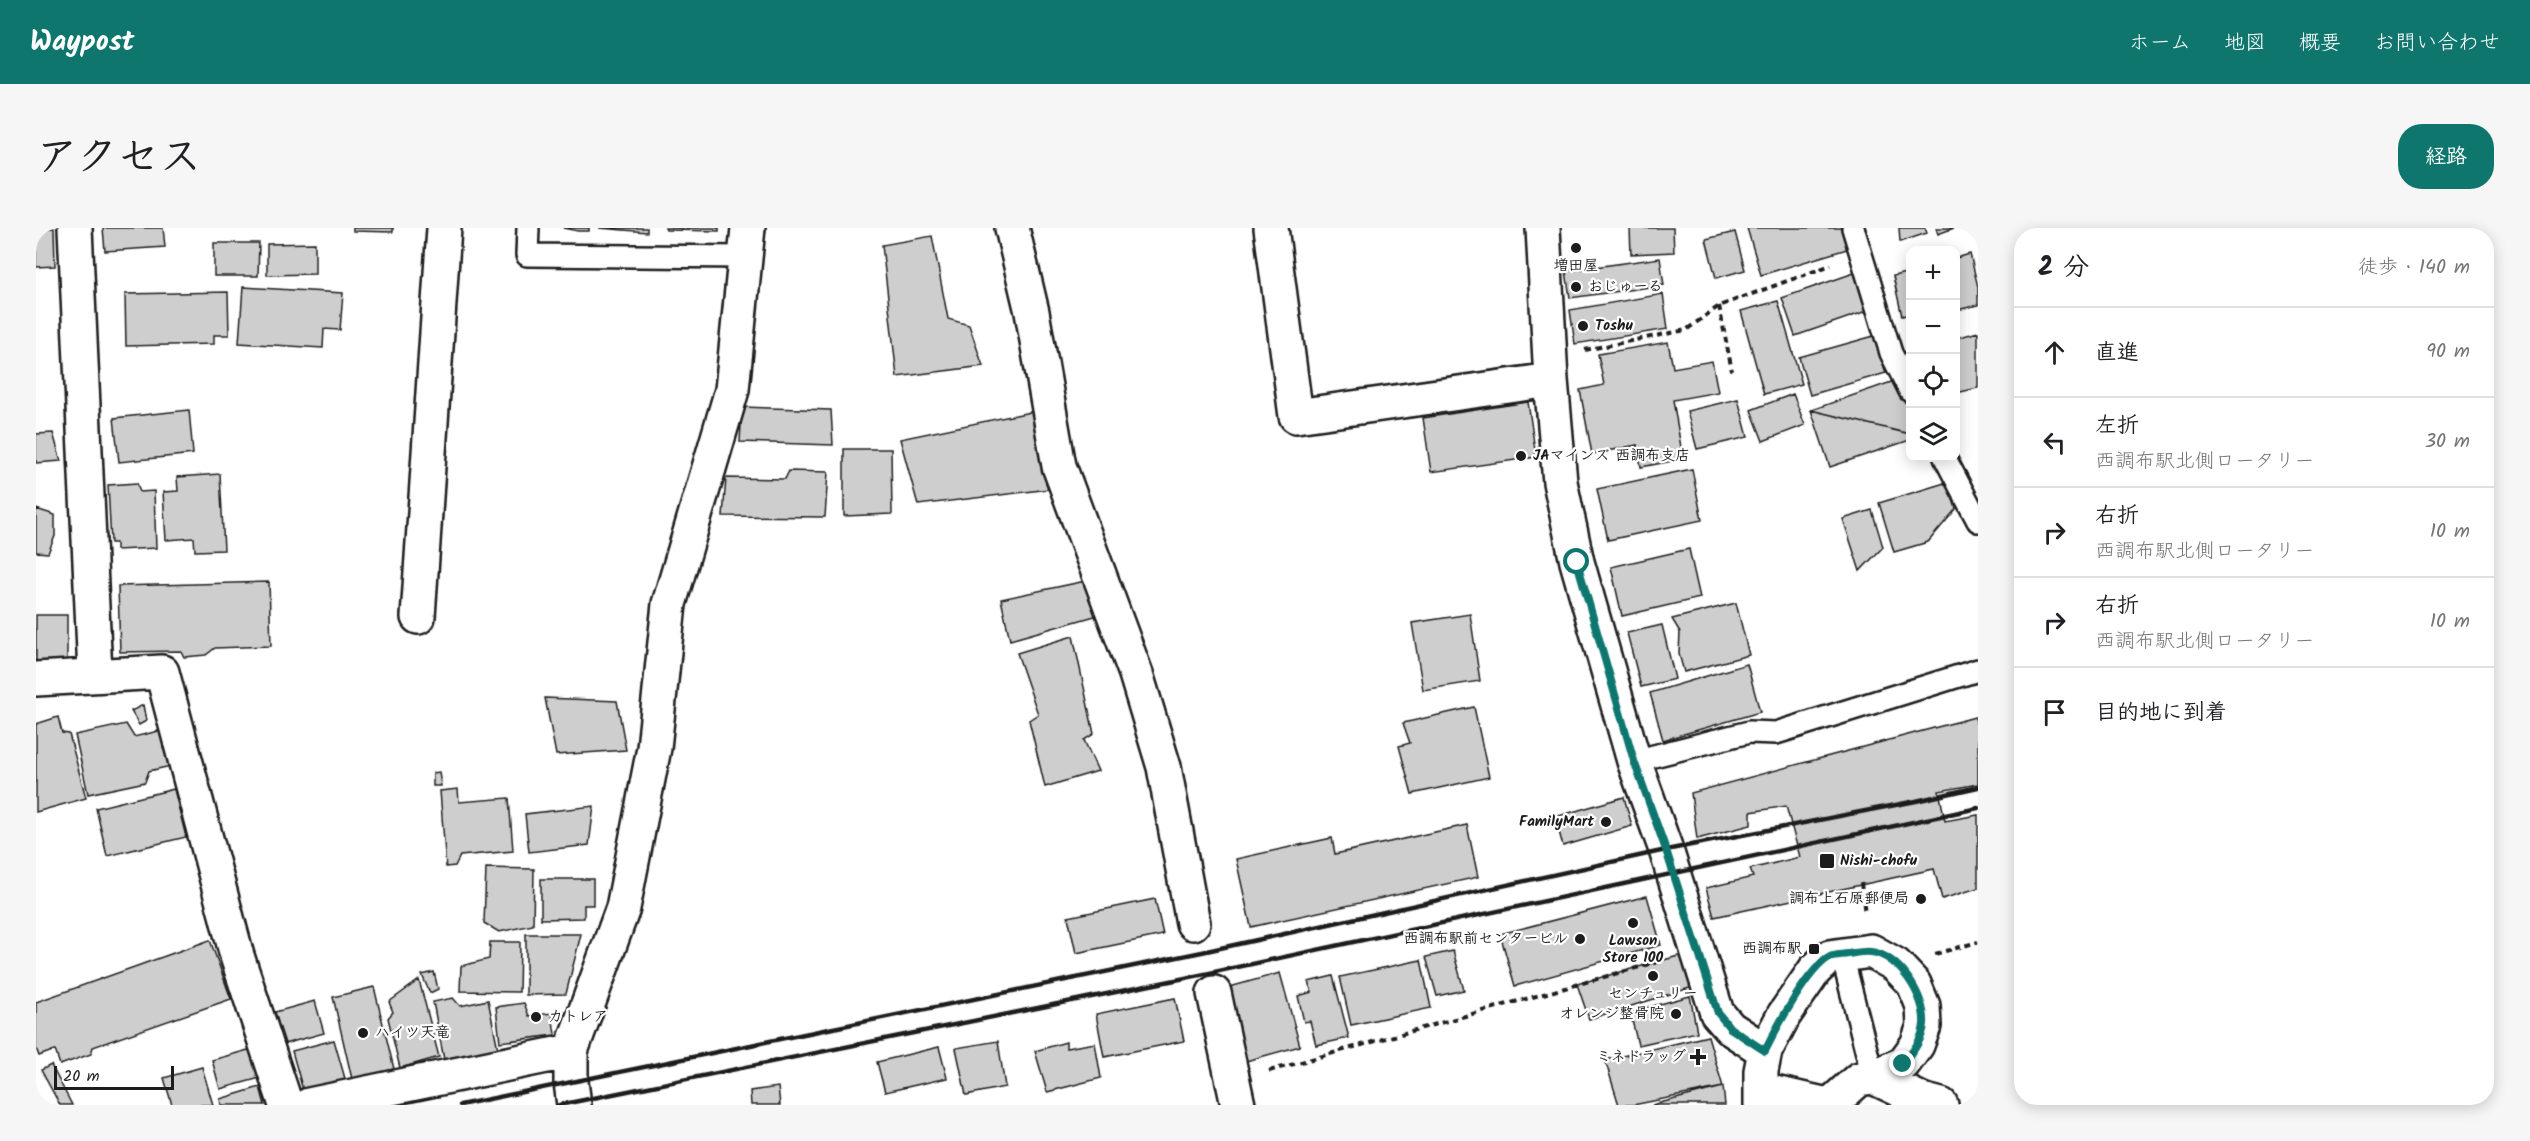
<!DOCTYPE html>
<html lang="ja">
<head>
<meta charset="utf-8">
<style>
	:root { --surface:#fff; --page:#f6f6f6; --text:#202124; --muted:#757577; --line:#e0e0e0; --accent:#0f766e }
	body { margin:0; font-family:Kalam,"Klee One",sans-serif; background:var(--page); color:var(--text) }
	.controls { position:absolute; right:18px; top:18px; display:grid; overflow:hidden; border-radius:12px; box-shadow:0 3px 15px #0003 }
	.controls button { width:54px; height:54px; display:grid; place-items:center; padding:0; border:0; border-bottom:2px solid var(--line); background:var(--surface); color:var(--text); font:30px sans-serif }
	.scale { position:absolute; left:18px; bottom:15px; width:120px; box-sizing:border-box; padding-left:6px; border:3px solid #1c1c1c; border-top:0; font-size:16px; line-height:21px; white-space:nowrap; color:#1c1c1c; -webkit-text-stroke:4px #fff; paint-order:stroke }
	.stop { position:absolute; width:18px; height:18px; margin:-14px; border:4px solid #0f766e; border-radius:50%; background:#fff }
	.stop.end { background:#0f766e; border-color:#fff; box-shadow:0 2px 6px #0008 }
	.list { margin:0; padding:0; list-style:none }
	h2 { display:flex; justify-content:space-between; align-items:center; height:78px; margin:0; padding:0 24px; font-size:26px }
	h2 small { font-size:20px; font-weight:400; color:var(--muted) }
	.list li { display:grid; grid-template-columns:39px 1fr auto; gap:18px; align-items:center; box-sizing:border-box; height:90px; padding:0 24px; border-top:2px solid var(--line) }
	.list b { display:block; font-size:22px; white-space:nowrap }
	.list p { margin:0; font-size:20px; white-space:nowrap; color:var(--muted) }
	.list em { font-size:20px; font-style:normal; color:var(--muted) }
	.icon { flex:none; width:33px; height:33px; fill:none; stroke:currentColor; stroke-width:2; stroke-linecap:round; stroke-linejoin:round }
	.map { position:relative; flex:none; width:1942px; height:877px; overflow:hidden; border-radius:24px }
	header { display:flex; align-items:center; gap:36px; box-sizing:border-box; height:84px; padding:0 30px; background:var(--accent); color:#fff }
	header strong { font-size:28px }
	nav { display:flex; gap:33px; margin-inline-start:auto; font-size:21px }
	.intro { display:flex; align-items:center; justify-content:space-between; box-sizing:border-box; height:144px; padding:0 36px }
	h1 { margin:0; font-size:42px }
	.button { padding:15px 27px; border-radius:24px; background:var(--accent); color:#fff; font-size:21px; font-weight:700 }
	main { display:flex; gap:36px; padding:0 36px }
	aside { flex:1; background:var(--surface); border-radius:24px; box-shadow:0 3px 15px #0003 }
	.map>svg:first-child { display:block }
	.building { fill:#cecece; stroke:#1c1c1c; stroke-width:1.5 }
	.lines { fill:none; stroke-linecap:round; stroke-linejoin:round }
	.lane-casing { stroke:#1c1c1c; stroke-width:26 }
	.street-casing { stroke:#1c1c1c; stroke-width:38 }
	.path { stroke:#1c1c1c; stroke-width:4; stroke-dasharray:6 4.5; stroke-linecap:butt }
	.lane { stroke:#fff; stroke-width:21 }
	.street { stroke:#fff; stroke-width:33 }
	.rail { stroke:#1c1c1c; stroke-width:4.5 }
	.route { stroke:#0f766e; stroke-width:8 }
	.poi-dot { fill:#1c1c1c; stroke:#fff; stroke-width:2 }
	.labels { text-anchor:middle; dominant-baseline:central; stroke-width:4.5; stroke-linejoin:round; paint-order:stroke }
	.poi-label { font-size:15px; font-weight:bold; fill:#1c1c1c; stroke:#fff; text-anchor:start }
</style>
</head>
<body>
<header>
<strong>Waypost</strong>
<nav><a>ホーム</a><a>地図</a><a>概要</a><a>お問い合わせ</a></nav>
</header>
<div class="intro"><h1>アクセス</h1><a class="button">経路</a></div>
<main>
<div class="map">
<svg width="1942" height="877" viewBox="0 0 1942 877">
	<rect width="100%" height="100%" fill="#fff"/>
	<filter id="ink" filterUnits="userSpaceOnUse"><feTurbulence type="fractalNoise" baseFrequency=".0167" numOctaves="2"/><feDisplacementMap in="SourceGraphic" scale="12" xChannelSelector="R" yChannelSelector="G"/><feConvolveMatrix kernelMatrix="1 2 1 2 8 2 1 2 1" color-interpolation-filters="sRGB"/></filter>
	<g filter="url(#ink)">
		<!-- building -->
		<path class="building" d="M 0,0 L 18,0 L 19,38 L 0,39 Z
			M 67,0 L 127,0 L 129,19 L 69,23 Z
			M 317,0 L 357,0 L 357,4 L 317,3 Z
			M 527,0 L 553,0 L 553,3 L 542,3 Z
			M 563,0 L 611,0 L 611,4 Z
			M 629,0 L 683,0 L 683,3 L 630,2 Z
			M 1594,0 L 1637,0 L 1638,24 L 1595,26 Z
			M 1711,0 L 1805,0 L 1811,21 L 1725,47 Z
			M 1863,0 L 1889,0 L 1891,5 L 1864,14 Z
			M 1900,0 L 1918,0 L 1902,6 Z
			M 1699,4 L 1709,42 L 1680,50 L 1670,11 Z
			M 896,8 L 912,91 L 933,97 L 947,138 L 861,149 L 846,17 Z
			M 178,15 L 223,15 L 222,48 L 178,48 Z
			M 279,15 L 279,46 L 231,47 L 231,16 Z
			M 1934,26 L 1942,59 L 1942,77 L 1921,82 L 1920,30 Z
			M 1624,30 L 1628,57 L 1534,70 L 1530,43 Z
			M 1874,44 L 1874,86 L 1866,88 L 1857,48 Z
			M 1818,45 L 1831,83 L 1759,108 L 1746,70 Z
			M 207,59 L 307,65 L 304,102 L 288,101 L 287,120 L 203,115 Z
			M 192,64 L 193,107 L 178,107 L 178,116 L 90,118 L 89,66 Z
			M 1627,66 L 1632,101 L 1539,116 L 1534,82 Z
			M 1742,73 L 1766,156 L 1728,166 L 1705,83 Z
			M 1942,104 L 1942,160 L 1920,165 L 1920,110 Z
			M 1838,108 L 1850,145 L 1774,167 L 1763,129 Z
			M 1632,114 L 1637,140 L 1676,133 L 1682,164 L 1637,172 L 1647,231 L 1605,239 L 1601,217 L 1556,226 L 1544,162 L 1568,157 L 1562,126 Z
			M 1864,151 L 1874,182 L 1874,206 L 1775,182 Z
			M 1757,166 L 1769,197 L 1727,213 L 1715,182 Z
			M 1702,171 L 1712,209 L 1661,221 L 1651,183 Z
			M 1492,174 L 1500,229 L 1395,244 L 1387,190 Z
			M 706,179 L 795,182 L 797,217 L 704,214 Z
			M 153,182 L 157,226 L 83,234 L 78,190 Z
			M 1775,182 L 1874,206 L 1874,212 L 1794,239 Z
			M 999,183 L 1013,261 L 882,277 L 864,211 Z
			M 17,205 L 25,233 L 0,235 L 0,206 Z
			M 808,221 L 855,221 L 856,286 L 808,288 Z
			M 1656,241 L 1666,292 L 1572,312 L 1561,261 Z
			M 753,243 L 792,244 L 789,289 L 687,288 L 690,250 L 749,251 Z
			M 184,246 L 188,322 L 159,323 L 158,310 L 130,312 L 127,264 L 142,263 L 141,249 Z
			M 1912,254 L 1920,281 L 1892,314 L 1858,324 L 1843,275 Z
			M 101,255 L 104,264 L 118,263 L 120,320 L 80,322 L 80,315 L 75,315 L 72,257 Z
			M 0,281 L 19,287 L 19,308 L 12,325 L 0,324 Z
			M 1836,282 L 1847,319 L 1824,343 L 1807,291 Z
			M 1653,321 L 1664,370 L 1586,388 L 1575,339 Z
			M 1064,350 L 1073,384 L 974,412 L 965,371 Z
			M 233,354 L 235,418 L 179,420 L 170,427 L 148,429 L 145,423 L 84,424 L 82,358 Z
			M 1700,375 L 1713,427 L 1648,444 L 1643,426 L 1644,404 L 1636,391 Z
			M 1434,386 L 1444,453 L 1387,462 L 1376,395 Z
			M 0,387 L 31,387 L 31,435 L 0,435 Z
			M 1626,397 L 1639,451 L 1605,459 L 1591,405 Z
			M 1037,408 L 1058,506 L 1048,512 L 1062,543 L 1009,559 L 993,492 L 1002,486 L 981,425 Z
			M 1711,436 L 1724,484 L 1627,512 L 1614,465 Z
			M 509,470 L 581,473 L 590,522 L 520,527 Z
			M 107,477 L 110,493 L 103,497 L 95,483 Z
			M 1438,479 L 1453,549 L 1376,566 L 1363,518 L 1374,515 L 1367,495 Z
			M 22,489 L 26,505 L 33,506 L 50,570 L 0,584 L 0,496 Z
			M 1939,489 L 1942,503 L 1942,556 L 1903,563 L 1909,593 L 1942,587 L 1942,660 L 1906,671 L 1898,641 L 1678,689 L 1670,660 L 1717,649 L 1714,641 L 1764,629 L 1750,578 L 1715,584 L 1715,597 L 1661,611 L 1655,565 Z
			M 90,496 L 98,509 L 127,502 L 135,538 L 113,543 L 109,554 L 52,566 L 39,507 Z
			M 403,544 L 405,558 L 397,558 L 397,545 Z
			M 138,561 L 150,609 L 71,628 L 60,580 Z
			M 422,561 L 423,574 L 473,570 L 477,623 L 424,628 L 419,638 L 410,639 L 404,563 Z
			M 1588,569 L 1596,598 L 1527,618 L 1519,589 Z
			M 558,578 L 553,617 L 493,624 L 489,586 Z
			M 1431,597 L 1442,649 L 1215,699 L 1200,631 L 1296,610 L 1299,626 Z
			M 450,640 L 498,641 L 497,697 L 463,704 L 448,695 Z
			M 505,651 L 557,651 L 557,677 L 548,677 L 548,690 L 505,691 Z
			M 1611,668 L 1625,717 L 1479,758 L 1464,706 Z
			M 1119,671 L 1127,707 L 1040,725 L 1032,689 Z
			M 490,706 L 545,706 L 530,766 L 490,767 Z
			M 174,712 L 195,771 L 57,819 L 55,826 L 24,837 L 19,822 L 3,828 L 0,820 L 0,774 Z
			M 454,714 L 484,714 L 483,764 L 424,763 L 425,738 L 453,731 Z
			M 1417,723 L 1428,762 L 1401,768 L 1390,729 Z
			M 1646,727 L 1657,759 L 1553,791 L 1541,756 Z
			M 1385,732 L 1395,780 L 1315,797 L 1304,749 Z
			M 398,744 L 402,761 L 394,765 L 386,747 Z
			M 1244,745 L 1264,818 L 1210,833 L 1190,760 Z
			M 1297,748 L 1313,810 L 1280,817 L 1274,793 L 1268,794 L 1262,768 L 1276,764 L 1272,754 Z
			M 383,752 L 403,829 L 364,840 L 352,790 L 357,784 L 353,774 Z
			M 338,759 L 358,841 L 316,851 L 297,769 Z
			M 1654,768 L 1661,804 L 1602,817 L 1594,784 Z
			M 417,770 L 424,778 L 452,772 L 463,826 L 409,837 L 397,774 Z
			M 1139,770 L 1148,813 L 1068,829 L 1060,786 Z
			M 279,773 L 288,805 L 248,816 L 239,784 Z
			M 488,775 L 493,788 L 516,785 L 519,807 L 464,814 L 460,779 Z
			M 1672,808 L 1687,859 L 1597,877 L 1583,877 L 1569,832 Z
			M 298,812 L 310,854 L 268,866 L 256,823 Z
			M 962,813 L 969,859 L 930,867 L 920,820 Z
			M 1030,814 L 1030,820 L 1059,815 L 1065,850 L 1011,864 L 999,823 Z
			M 903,819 L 911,850 L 849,864 L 841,834 Z
			M 216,821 L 224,850 L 184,861 L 176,832 Z
			M 15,837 L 36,877 L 24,877 L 5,842 Z
			M 166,839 L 177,877 L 136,877 L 128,850 Z
			M 224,859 L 229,877 L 185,877 L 184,871 Z
			M 742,859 L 744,877 L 715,877 L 714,863 Z
			M 1687,859 L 1689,877 L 1616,877 Z"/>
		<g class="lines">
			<defs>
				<path id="lane" d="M 492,0 L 491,27 L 709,29
					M 1817,0 L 1855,125 L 1874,163
					M 1909,230 L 1942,293
					M 1598,533 L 1713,504 L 1740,505 L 1942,442
					M 1806,727 L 1837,849"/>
				<path id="street" d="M 39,0 L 59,446
					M 976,0 L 996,84 L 1023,238 L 1100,446 L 1128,539 L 1157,695
					M 1235,0 L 1260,188 L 1515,152
					M 1507,0 L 1515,152 L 1524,254 L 1541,334 L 1598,533 L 1630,622 L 1681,785 L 1694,800 L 1729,823
					M 382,389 L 408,0
					M 0,451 L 126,444 L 201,728 L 250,877
					M 1178,765 L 1202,877
					M 1837,849 L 1886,872 L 1905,877
					M 1725,862 L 1792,877
					M 273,877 L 535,823
					M 538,877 L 535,854 L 535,823 L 587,680 L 618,520 L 633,376 L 696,162 L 712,0
					M 1725,877 L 1725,843 L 1729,823 L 1748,787 L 1779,742 L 1793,729 L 1835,723 L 1860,737 L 1878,756 L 1887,778 L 1888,798 L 1881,817 L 1867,836 L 1837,849 L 1823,851 L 1794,877"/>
			</defs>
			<!-- lane casing -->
			<use href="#lane" class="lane-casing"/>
			<!-- street casing -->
			<use href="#street" class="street-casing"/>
			<!-- path -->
			<path class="path" d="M 1683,78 L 1696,143
				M 1549,122 L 1650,102 L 1683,78 L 1795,37
				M 1825,655 L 1829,686
				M 1899,726 L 1942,714
				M 1233,843 L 1625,733"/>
			<!-- lane -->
			<use href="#lane" class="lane"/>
			<!-- street -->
			<use href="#street" class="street"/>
			<!-- rail -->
			<path class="rail" d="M 424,877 L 1166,724 L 1630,622 L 1880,573 L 1942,559
				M 523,877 L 1169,746 L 1942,580"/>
		</g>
	</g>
	<g class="lines" filter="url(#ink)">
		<!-- route -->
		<path class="route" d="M 1541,334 L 1598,533 L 1630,622 L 1682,785 L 1694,800 L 1729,823 C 1740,801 1772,740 1794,729 C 1798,727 1806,727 1812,726 C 1819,725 1828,723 1835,724 C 1863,727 1890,769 1888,796 C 1887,811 1876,825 1867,836"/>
	</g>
	<!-- markers -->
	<g class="poi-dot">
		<circle cx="1540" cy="20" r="6"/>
		<circle cx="1540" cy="59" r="6"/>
		<circle cx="1547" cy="98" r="6"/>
		<circle cx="1485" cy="228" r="6"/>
		<circle cx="1570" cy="594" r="6"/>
		<rect x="1783" y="625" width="16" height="16" rx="3"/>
		<circle cx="1885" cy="671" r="6"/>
		<circle cx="1597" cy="695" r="6"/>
		<circle cx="1544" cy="711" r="6"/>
		<rect x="1772" y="715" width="12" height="12" rx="3"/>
		<circle cx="1617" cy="748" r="6"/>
		<circle cx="1640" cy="786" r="6"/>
		<circle cx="500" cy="789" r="6"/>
		<circle cx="327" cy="805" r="6"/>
		<path d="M1659 820h6v6h6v6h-6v6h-6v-6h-6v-6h6z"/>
	</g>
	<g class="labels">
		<!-- poi labels -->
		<g class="poi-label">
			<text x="1540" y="38" text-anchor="middle">増田屋</text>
			<text x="1552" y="59">おじゅーる</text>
			<text x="1559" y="98">Toshu</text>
			<text x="1497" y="228">JAマインズ 西調布支店</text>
			<text x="1558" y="594" text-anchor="end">FamilyMart</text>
			<text x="1804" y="633">Nishi-chofu</text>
			<text x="1873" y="671" text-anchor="end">調布上石原郵便局</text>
			<text x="1532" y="711" text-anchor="end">西調布駅前センタービル</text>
			<text x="1597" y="713" text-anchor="middle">Lawson<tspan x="1597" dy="17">Store 100</tspan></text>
			<text x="1766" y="721" text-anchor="end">西調布駅</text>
			<text x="1617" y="766" text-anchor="middle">センチュリー</text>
			<text x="1628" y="786" text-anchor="end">オレンジ整骨院</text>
			<text x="512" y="789">カトレア</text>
			<text x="339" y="805">ハイツ天竜</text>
			<text x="1650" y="829" text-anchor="end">ミネドラッグ</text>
		</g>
	</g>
</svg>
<div class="controls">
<button>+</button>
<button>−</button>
<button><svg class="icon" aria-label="locate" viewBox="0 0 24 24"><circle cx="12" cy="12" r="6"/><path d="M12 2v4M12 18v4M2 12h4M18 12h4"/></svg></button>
<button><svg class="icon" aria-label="layers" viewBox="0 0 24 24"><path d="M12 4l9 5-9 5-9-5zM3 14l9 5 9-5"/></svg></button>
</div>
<div class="scale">20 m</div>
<div class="stop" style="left:1541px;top:334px"></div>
<div class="stop end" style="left:1867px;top:836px"></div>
</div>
<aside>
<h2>2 分<small>徒歩 · 140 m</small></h2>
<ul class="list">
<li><svg class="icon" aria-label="ahead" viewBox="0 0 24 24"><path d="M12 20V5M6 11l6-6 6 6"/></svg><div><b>直進</b></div><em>90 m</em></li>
<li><svg class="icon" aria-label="left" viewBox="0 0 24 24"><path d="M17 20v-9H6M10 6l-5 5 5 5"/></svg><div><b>左折</b><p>西調布駅北側ロータリー</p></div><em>30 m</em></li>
<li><svg class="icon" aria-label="right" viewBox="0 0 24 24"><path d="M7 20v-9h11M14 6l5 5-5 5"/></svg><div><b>右折</b><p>西調布駅北側ロータリー</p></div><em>10 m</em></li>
<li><svg class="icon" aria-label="right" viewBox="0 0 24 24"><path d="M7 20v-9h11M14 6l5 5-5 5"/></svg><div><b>右折</b><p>西調布駅北側ロータリー</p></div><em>10 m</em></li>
<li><svg class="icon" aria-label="arrive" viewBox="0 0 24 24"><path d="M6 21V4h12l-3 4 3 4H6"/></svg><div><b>目的地に到着</b></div></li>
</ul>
</aside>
</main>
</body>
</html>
